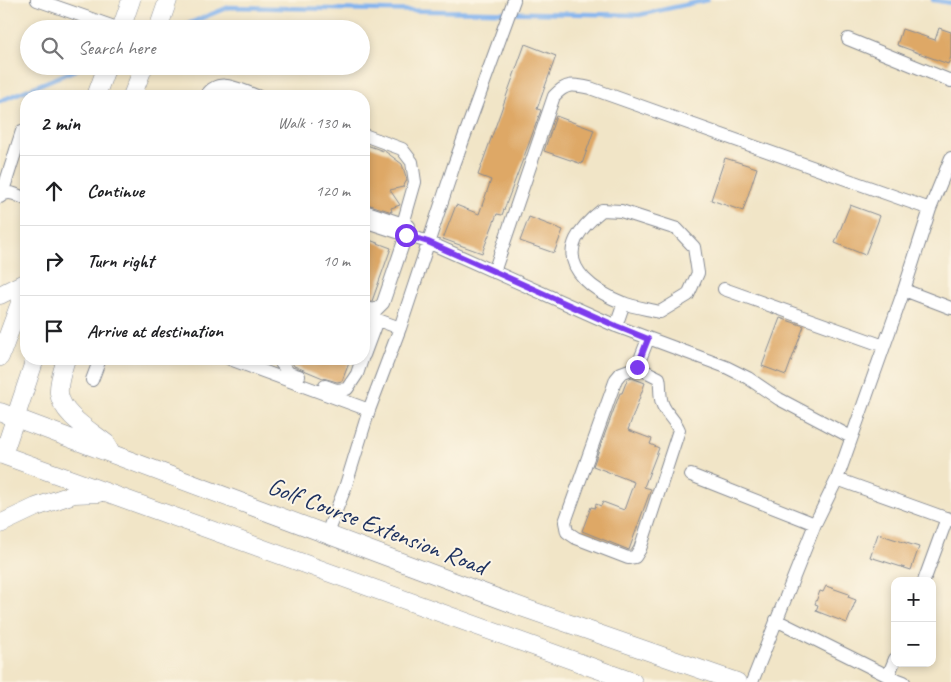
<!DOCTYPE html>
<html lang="en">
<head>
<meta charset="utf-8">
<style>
	:root { --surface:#fff; --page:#f2f2f2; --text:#202124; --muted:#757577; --line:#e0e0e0 }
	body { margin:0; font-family:Caveat,sans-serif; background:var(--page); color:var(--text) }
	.controls { position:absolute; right:15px; bottom:15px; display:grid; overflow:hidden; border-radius:10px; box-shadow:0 2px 8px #0003 }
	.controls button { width:45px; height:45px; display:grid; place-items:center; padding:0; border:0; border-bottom:1px solid var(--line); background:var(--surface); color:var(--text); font:25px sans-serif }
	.stop { position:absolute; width:15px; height:15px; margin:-11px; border:4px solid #7c3aed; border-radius:50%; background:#fff }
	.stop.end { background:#7c3aed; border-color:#fff; box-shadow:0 1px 5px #0008 }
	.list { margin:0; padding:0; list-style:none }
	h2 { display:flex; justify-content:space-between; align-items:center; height:65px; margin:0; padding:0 20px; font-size:21px }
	h2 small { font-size:16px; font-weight:400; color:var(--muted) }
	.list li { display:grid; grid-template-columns:32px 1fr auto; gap:15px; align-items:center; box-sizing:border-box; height:70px; padding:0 20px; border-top:1px solid var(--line) }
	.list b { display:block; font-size:19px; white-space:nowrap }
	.list em { font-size:16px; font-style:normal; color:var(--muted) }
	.icon { flex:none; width:28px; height:28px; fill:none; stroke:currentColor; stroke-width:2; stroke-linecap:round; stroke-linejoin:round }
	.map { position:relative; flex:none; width:951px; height:682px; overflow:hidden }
	.search { position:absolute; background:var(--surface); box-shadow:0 2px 8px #0003; left:20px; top:20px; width:350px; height:55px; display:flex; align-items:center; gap:12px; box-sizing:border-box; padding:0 18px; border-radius:28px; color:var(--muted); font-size:19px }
	.panel { position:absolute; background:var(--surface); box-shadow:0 2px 8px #0003; left:20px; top:90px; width:350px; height:275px; border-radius:20px }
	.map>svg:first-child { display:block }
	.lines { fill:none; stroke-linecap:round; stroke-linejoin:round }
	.stream { stroke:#82b3ee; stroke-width:4.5 }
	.building { fill:#dea866 }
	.minor-casing { stroke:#868a92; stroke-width:14 }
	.secondary-casing { stroke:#868a92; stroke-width:19 }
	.minor { stroke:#fff; stroke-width:12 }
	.secondary { stroke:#fff; stroke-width:18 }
	.route { stroke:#7c3aed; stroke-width:6 }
	.labels { text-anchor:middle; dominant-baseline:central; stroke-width:4; stroke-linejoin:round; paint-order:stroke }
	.street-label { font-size:25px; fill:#1b2f5e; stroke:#fcf5e5 }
</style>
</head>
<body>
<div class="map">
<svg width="951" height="682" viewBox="0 0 951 682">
	<rect width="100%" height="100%" fill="#fcf5e5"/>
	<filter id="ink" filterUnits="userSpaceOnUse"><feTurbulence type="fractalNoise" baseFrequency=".02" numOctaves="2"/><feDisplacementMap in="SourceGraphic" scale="10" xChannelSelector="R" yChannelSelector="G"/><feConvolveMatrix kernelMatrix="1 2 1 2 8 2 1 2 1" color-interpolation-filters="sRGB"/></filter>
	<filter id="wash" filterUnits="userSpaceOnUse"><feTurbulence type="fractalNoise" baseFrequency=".0096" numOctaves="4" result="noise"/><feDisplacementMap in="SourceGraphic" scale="20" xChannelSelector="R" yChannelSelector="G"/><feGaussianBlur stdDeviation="1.12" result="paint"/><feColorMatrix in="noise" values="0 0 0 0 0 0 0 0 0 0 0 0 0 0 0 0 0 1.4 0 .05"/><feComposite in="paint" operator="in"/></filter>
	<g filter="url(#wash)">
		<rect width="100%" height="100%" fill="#f1e5c7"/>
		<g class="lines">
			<!-- stream -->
			<path class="stream" d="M 933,0 L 951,3
				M 180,27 L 229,7 L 639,15 L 707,0
				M 0,101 L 85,66"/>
		</g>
		<g id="blocks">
			<!-- building -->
			<path class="building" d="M 939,28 L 951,32 L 951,57 L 948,64 L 897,45 L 902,29 L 935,40 Z
				M 525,44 L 556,56 L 537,109 L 541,110 L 528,146 L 502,215 L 497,214 L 482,253 L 443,239 L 456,205 L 479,214 L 491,180 L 478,175 Z
				M 556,116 L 594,130 L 582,164 L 544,151 Z
				M 364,144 L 386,152 L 402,164 L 407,180 L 403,187 L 390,190 L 400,205 L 391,208 L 392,212 L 367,204 L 368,202 L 364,200 Z
				M 725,158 L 757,168 L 743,211 L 711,200 Z
				M 850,205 L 880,216 L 865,255 L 835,243 Z
				M 529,217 L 563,230 L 554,253 L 520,241 Z
				M 364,238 L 391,248 L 372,301 L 364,300 Z
				M 780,318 L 804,326 L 786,375 L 762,366 Z
				M 290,359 L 337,359 L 349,363 L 342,381 L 337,382 L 323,378 L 294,366 Z
				M 632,378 L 645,383 L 628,430 L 652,439 L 650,444 L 659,448 L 644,487 L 651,489 L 629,550 L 582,531 L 591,507 L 595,508 L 596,504 L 601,506 L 603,502 L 624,510 L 634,482 L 593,466 L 620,393 L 622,393 L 627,380 Z
				M 878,534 L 919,547 L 911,570 L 870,557 Z
				M 826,586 L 849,594 L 848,597 L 856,600 L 847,623 L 816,611 L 818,605 L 815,604 L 820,591 L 823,592 Z"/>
		</g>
	</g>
	<g filter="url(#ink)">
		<use href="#blocks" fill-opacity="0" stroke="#868a92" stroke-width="1"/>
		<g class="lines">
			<defs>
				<path id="minor" d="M 37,0 L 120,29
					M 848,39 L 951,81
					M 206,96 C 219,76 239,90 257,96
					M 364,135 L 402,149 L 412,162 L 415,182 L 403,224
					M 2,194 L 22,131
					M 0,197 C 8,189 17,195 26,199
					M 602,210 L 621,211 L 677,229 L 694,247 L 698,273 L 688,295 L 660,312 C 648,309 634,307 623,303 C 598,293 561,270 576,239 C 582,227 592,218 602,210 Z
					M 364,211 L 409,226
					M 364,221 L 428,242 L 616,326 L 726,367 L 748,378 L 779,399 L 851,437
					M 494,272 L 554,96 C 566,83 573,84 590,88 L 930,209
					M 724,289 L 884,346
					M 904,290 L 951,308
					M 364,308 L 376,310 L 383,303 L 406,235
					M 364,315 L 400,328
					M 616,326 L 624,303
					M 364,355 L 377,320
					M 230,359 L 369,410
					M 282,359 L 281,363 L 289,373 L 299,376
					M 637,367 L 659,378 C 661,386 659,395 662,403 C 665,413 675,420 679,430 L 640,549 L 635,557 L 628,558 L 576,538 L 567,532 L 565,522 L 616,379 L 621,373 L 637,367 L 648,339
					M 92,380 L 100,359
					M 325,386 L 336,390 L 347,389 L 357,374 L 362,359
					M 691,475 L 815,524
					M 837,479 L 951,520
					M 327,533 L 345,488 L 369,410 L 400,328 L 454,165 L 514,0
					M 924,581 L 947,518
					M 776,620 L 888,676 L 904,682
					M 888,676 L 895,659
					M 752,682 L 815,524 L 837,479 L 904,290 L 930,209 L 951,158"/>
				<path id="secondary" d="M 121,29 L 131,0
					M 158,29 L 168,0
					M 96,96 L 107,66
					M 132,96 L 144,66
					M 0,295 L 26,282
					M 0,357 L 26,287
					M 66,359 C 63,369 58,382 59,393 C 61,414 91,431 106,443 L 109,448
					M 0,412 L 524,608 L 737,682
					M 0,454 L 633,682
					M 3,455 L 35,359
					M 0,524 L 36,507 L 74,494 L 99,493"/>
			</defs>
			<!-- minor casing -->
			<use href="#minor" class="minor-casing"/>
			<!-- secondary casing -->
			<use href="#secondary" class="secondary-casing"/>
			<!-- minor -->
			<use href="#minor" class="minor"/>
			<!-- secondary -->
			<use href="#secondary" class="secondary"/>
		</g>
	</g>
	<g class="lines" filter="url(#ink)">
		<!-- route -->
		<path class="route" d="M 406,235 L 428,242 L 616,326 L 648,339 L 637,367"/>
	</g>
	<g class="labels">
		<!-- street labels -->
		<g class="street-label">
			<text transform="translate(377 526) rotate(21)">Golf Course Extension Road</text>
		</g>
	</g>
</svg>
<div class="controls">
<button>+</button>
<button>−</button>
</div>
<div class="stop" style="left:406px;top:235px"></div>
<div class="stop end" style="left:637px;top:367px"></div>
<div class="search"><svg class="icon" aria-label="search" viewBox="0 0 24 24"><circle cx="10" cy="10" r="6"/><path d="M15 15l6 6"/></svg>Search here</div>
<section class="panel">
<h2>2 min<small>Walk · 130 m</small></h2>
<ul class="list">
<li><svg class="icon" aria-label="ahead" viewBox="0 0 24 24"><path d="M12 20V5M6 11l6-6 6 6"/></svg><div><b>Continue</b></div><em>120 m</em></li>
<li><svg class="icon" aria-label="right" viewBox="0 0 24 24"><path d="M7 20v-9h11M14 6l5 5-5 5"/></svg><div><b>Turn right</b></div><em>10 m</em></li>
<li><svg class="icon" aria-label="arrive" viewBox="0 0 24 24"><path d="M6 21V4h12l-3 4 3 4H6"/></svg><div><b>Arrive at destination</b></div></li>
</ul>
</section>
</div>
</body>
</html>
